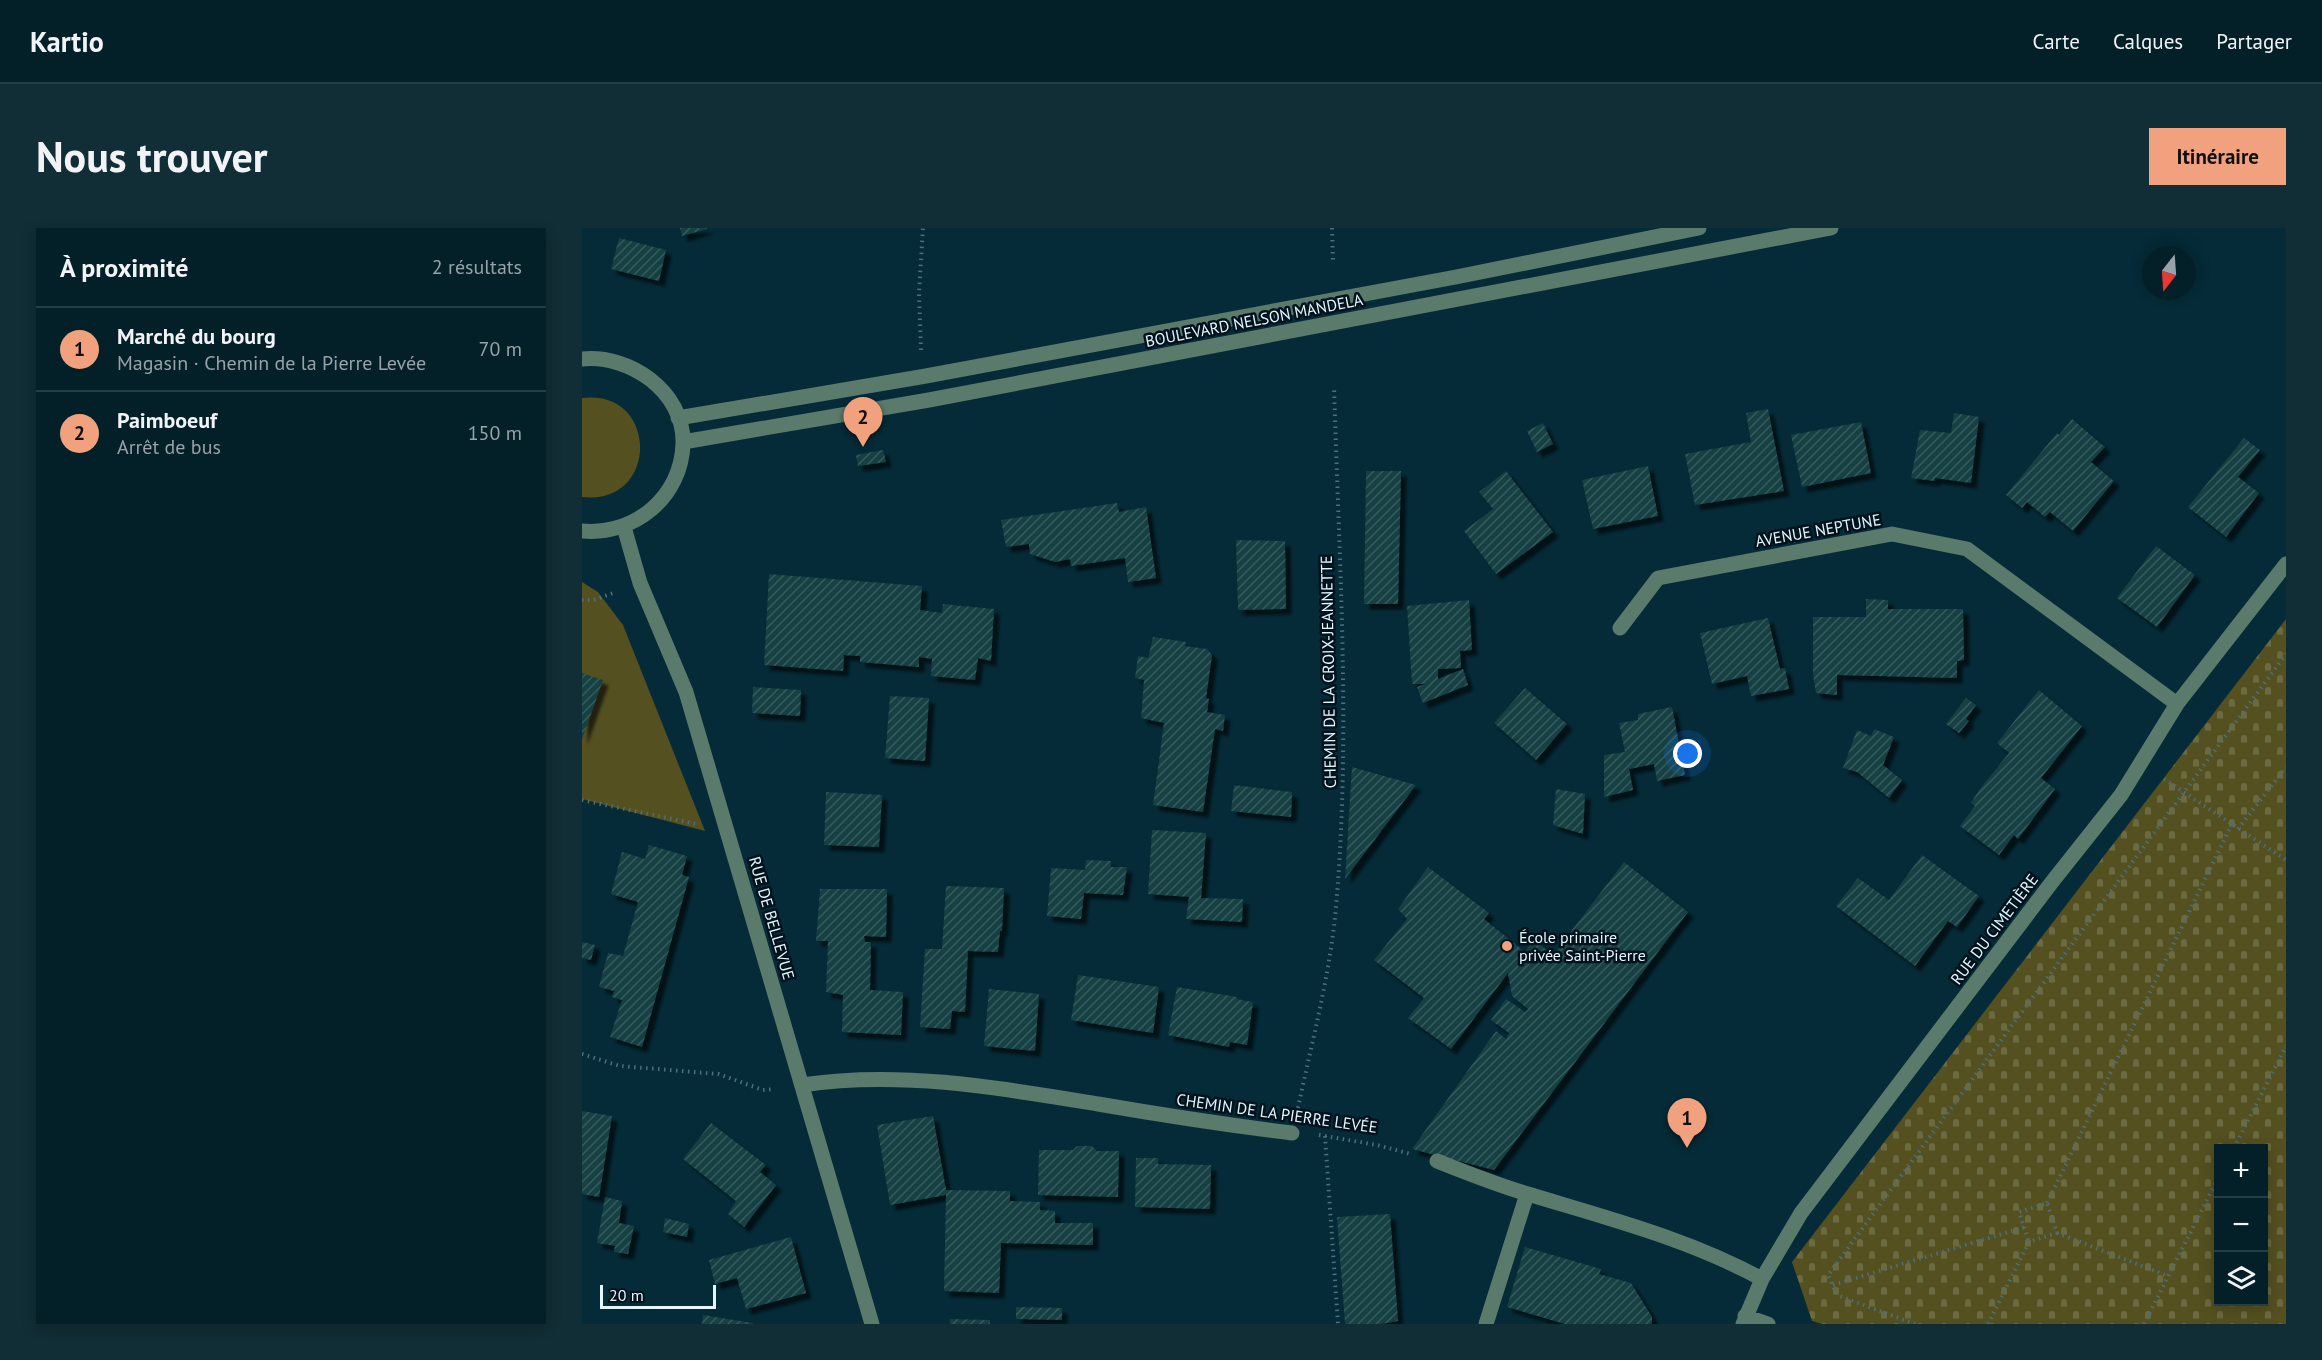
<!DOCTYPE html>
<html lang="fr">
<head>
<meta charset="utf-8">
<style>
	:root { --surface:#032029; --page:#112d35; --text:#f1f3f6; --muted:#97a3a8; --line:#243e46; --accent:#f1a17d }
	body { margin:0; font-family:"PT Sans",sans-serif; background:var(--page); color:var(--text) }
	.controls { position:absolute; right:18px; bottom:18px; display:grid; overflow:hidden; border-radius:0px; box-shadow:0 3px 15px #0003 }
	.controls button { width:54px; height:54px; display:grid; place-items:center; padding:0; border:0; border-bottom:2px solid var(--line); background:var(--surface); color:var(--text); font:30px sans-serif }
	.compass { position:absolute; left:1560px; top:18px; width:54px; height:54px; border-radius:50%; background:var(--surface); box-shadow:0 3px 15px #0003; rotate:197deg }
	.scale { position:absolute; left:18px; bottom:15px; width:116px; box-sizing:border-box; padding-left:6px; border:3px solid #e3f6fe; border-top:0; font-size:16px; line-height:21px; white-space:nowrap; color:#e3f6fe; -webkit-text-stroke:4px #00121c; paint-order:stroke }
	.you { position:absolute; left:1106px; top:526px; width:21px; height:21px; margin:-15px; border:4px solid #fff; border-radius:50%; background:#1a73e8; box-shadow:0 0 0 9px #1a73e833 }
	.badge { display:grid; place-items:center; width:39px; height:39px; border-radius:50%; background:var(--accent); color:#111; font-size:20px; font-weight:700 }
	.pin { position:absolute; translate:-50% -50px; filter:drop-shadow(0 2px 3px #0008) }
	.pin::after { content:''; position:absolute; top:32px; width:21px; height:18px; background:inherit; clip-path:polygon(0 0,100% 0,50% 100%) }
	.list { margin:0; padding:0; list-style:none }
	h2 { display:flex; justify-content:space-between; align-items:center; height:78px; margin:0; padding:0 24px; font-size:26px }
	h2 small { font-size:20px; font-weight:400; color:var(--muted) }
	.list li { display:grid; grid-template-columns:39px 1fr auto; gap:18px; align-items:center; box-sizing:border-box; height:84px; padding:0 24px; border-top:2px solid var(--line) }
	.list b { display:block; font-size:22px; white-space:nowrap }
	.list p { margin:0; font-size:20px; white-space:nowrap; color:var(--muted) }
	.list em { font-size:20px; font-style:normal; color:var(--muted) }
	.icon { flex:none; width:33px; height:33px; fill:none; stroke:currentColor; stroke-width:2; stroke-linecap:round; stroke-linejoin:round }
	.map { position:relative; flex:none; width:1704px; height:1096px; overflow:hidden; border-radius:0px }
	header { display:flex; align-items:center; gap:36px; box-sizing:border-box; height:84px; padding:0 30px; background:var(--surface); border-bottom:2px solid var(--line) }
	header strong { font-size:28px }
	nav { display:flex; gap:33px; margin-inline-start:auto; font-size:21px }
	.intro { display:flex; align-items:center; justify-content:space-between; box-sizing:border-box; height:144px; padding:0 36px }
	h1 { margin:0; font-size:42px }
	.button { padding:15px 27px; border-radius:0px; background:var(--accent); color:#111; font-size:21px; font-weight:700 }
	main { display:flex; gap:36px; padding:0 36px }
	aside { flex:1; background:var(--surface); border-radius:0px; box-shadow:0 3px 15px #0003 }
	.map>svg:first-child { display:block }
	.green { fill:#545020 }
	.cemetery { fill:url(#cemetery-stones); fill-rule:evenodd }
	.building { fill:url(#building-hatch); filter:url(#shadow) }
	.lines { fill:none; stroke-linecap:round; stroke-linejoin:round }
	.path { stroke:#4f6f7a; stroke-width:4; stroke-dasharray:1.5 4.5; stroke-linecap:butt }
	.minor { stroke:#5a7a6b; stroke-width:15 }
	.poi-dot { fill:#f1a17d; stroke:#00121c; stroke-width:2 }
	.labels { text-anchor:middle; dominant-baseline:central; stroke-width:5; stroke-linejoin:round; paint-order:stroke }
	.street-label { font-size:16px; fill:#e3f6fe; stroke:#00121c }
	.poi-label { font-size:16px; fill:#e3f6fe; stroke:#00121c; text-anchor:start }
</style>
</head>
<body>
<header>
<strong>Kartio</strong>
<nav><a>Carte</a><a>Calques</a><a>Partager</a></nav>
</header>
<div class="intro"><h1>Nous trouver</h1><a class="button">Itinéraire</a></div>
<main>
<aside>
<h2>À proximité<small>2 résultats</small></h2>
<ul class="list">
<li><span class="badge">1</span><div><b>Marché du bourg</b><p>Magasin · Chemin de la Pierre Levée</p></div><em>70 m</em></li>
<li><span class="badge">2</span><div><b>Paimboeuf</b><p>Arrêt de bus</p></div><em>150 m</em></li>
</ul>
</aside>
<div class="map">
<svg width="1704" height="1096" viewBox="0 0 1704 1096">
	<defs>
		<pattern id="cemetery-stones" width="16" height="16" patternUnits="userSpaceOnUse" patternTransform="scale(1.5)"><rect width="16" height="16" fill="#545020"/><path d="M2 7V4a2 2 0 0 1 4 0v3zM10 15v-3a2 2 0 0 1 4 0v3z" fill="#6c6a41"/></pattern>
		<pattern id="building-hatch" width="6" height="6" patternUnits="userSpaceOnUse" patternTransform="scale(1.5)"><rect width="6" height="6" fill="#143f43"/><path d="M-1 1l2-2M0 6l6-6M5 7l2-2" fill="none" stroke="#365b5f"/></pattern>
		<filter id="shadow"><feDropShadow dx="5.5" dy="5.5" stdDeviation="1.5" flood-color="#0009"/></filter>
	</defs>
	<rect width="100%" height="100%" fill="#042b37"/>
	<!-- green -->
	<path class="green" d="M 0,170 C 77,160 78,278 0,269 Z
		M 0,354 L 16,364 L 41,397 L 123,603 L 0,571 Z"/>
	<!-- cemetery -->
	<path class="cemetery" d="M 1704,391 L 1704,1096 L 1240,1096 L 1230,1093 L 1210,1034 ZM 1636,920 L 1682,920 L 1682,1074 L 1636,1074 Z"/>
	<!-- building -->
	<path class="building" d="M 98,0 L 125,0 L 125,1 L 100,8 Z
		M 37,10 L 84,22 L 77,53 L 29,41 Z
		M 1186,181 L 1202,263 L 1113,277 L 1103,226 L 1169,214 L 1164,185 Z
		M 1372,185 L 1397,189 L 1389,255 L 1353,250 L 1353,253 L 1329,250 L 1338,202 L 1369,205 Z
		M 1490,191 L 1523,219 L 1509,234 L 1532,253 L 1491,303 L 1468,284 L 1463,289 L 1445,274 L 1440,280 L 1424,267 L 1475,205 L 1477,207 Z
		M 1279,194 L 1289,245 L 1220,259 L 1209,207 Z
		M 961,195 L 971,216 L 955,224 L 945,203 Z
		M 1662,210 L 1678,222 L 1656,249 L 1677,265 L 1644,309 L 1606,279 Z
		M 301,222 L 304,234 L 276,238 L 274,227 Z
		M 1066,238 L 1076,288 L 1011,301 L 1000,252 Z
		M 784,243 L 819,243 L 816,376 L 782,376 Z
		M 924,243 L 971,304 L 914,346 L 882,303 L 911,281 L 897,264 Z
		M 535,275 L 537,284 L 564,279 L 574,350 L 546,354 L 543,330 L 489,338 L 488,331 L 473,334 L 448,326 L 447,316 L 424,319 L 419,292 Z
		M 654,312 L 703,313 L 704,381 L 656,382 Z
		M 1574,318 L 1613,347 L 1575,399 L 1535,370 Z
		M 187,346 L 340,358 L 338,382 L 360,385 L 361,376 L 412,381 L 409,433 L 396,430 L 393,452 L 349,448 L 350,431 L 337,429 L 337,439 L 278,434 L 278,428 L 262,427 L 261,443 L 182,437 Z
		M 1284,371 L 1306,372 L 1306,381 L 1381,381 L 1382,432 L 1375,433 L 1375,450 L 1255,447 L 1255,467 L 1234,465 L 1231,447 L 1231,389 L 1284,389 Z
		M 887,372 L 890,422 L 878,423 L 879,440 L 856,441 L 856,451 L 881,441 L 886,457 L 841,475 L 835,459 L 843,456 L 830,456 L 825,378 Z
		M 1186,390 L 1198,441 L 1203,440 L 1207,461 L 1169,468 L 1165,448 L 1130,456 L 1118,405 Z
		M 571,409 L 604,414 L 603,418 L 625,421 L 630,427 L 624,470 L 627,471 L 625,484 L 643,487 L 641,503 L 633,501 L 621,584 L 571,577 L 582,495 L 559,490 L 562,452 L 553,450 L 556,428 L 566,430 Z
		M 0,445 L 21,452 L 0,511 Z
		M 171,459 L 219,462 L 218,488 L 170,485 Z
		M 943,460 L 985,496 L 954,532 L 912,495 Z
		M 1457,462 L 1500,498 L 1459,550 L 1473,561 L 1436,611 L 1432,607 L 1417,627 L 1378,598 L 1393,578 L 1389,575 L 1397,562 L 1427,525 L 1415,515 Z
		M 308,468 L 347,470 L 343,533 L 303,530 Z
		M 1384,470 L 1394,477 L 1384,491 L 1387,493 L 1377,505 L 1364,496 Z
		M 1090,479 L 1103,547 L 1075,553 L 1072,536 L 1047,541 L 1051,562 L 1022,569 L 1022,527 L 1043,524 L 1037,495 L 1056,492 L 1056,486 Z
		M 1292,501 L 1312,509 L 1301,537 L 1320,552 L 1307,570 L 1275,544 L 1261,540 L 1275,502 L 1289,508 Z
		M 770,539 L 834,557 L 763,651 Z
		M 652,557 L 710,564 L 709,589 L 649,583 Z
		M 974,561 L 1003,566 L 1001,606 L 971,597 Z
		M 244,564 L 300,567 L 297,619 L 242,617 Z
		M 570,602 L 624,605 L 619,670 L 661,671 L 660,694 L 604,691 L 607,669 L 566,666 Z
		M 67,617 L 105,628 L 100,647 L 107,649 L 60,819 L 28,809 L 40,772 L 30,769 L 32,763 L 17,759 L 26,725 L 41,728 L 56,674 L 29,666 L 40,624 L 63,631 Z
		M 1340,627 L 1397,668 L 1375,699 L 1366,693 L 1333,738 L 1254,678 L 1276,650 L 1307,672 Z
		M 504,632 L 529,633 L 529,639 L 545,639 L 541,667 L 502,665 L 499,691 L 465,688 L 469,640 L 503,642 Z
		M 1042,634 L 1106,684 L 912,942 L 830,921 L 914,803 L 924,811 L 927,805 L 909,792 L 924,771 L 943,784 L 946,781 L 930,768 L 926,745 L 869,821 L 826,790 L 842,770 L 792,732 L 825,691 L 816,681 L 846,639 L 907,685 L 902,691 L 943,724 L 952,712 L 971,727 Z
		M 364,658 L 422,660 L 420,703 L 418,703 L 416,724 L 386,723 L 383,784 L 370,783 L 368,801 L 338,799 L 343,721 L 360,721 Z
		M 238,661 L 305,661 L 304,709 L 282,708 L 283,714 L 289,714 L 288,762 L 321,764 L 319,807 L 260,804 L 261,767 L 244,764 L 246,713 L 234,713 Z
		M 0,714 L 13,717 L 9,732 L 0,730 Z
		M 496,747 L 577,759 L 571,805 L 489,792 Z
		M 595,759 L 655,769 L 655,771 L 671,774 L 665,817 L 648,814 L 647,819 L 586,807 Z
		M 407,761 L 457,766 L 453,823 L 402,818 Z
		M 0,883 L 30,888 L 17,969 L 0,966 Z
		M 351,888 L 364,962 L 428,963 L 428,973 L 458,974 L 458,982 L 473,983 L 473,995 L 511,995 L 511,1017 L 419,1015 L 417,1065 L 362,1063 L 364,967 L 308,977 L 295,897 Z
		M 129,895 L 184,937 L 178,944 L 194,957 L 162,999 L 146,986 L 154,973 L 101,931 Z
		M 495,918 L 510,918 L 515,923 L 537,923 L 536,969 L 456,967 L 457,922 L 491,922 Z
		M 554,930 L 576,930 L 576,936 L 629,937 L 628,981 L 553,979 Z
		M 23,969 L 40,973 L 37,995 L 52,998 L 46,1026 L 32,1024 L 33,1018 L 15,1015 Z
		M 808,986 L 816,1093 L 799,1096 L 763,1096 L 755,989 Z
		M 83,990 L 107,996 L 105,1009 L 81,1004 Z
		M 209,1009 L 224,1065 L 164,1081 L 155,1050 L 133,1056 L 127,1032 Z
		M 943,1019 L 1019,1041 L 1017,1046 L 1049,1055 L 1070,1089 L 1070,1096 L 983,1096 L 925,1079 Z
		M 434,1079 L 480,1080 L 480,1092 L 434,1091 Z
		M 121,1087 L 171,1095 L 171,1096 L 120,1096 Z
		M 368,1091 L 408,1092 L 408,1096 L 368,1096 Z"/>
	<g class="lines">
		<!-- path -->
		<path class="path" d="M 750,0 L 751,33
			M 339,122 L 337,65 L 341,0
			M 0,372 L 12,372 L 34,364
			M 1582,551 L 1704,632
			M 0,572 L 114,596
			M 1656,601 L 1704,539
			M 0,826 L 38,838 L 136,846 L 181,862 L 193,861
			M 716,880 C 730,813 748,747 754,679 C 769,506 757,332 752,158
			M 737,907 L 795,917 L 829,926
			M 743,908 L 756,1096
			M 1652,920 L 1704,818
			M 1465,975 L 1650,596
			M 1475,1005 L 1586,1048
			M 1251,1057 L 1443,999
			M 1333,1096 L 1255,1067 L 1246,1047 L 1704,426
			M 1406,1096 L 1447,1014 L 1475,1005 L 1465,975 L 1437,984 L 1447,1014
			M 1562,1096 L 1636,950"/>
		<!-- minor -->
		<path class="minor" d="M 0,131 C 47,126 102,163 101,215 C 100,269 52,308 0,303
			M 96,190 L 344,148 L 874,49 L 1117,0
			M 101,214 L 347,172 L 1249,0
			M 42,299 L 58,355 L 104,464 L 290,1096
			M 1038,400 L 1076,350 L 1310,306 L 1385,321 L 1595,476
			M 220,857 C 318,842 419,860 516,876 C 580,887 645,897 710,905
			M 855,933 C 885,945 915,957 946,966 C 1025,990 1107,1011 1180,1051
			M 1163,1088 L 1186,1096
			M 904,1096 L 945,966
			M 1161,1096 L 1180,1051 L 1219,985 L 1470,654 L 1539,567 L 1595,476 L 1704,336"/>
	</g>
	<!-- markers -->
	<circle class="poi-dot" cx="925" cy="718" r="6"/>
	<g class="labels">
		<!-- street labels -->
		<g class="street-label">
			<text transform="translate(672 92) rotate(-11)">BOULEVARD NELSON MANDELA</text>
			<text transform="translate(1236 302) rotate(-10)">AVENUE NEPTUNE</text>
			<text transform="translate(746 444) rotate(-91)">CHEMIN DE LA CROIX-JEANNETTE</text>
			<text transform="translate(190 690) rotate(74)">RUE DE BELLEVUE</text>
			<text transform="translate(1412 701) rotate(-53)">RUE DU CIMETIÈRE</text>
			<text transform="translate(695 885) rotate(8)">CHEMIN DE LA PIERRE LEVÉE</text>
		</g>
		<!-- poi labels -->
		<g class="poi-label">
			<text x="937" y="709">École primaire<tspan x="937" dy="18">privée Saint-Pierre</tspan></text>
		</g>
	</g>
</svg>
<div class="controls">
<button>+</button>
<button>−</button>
<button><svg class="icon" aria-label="layers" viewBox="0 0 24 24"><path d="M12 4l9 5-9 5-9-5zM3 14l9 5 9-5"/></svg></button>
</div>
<svg class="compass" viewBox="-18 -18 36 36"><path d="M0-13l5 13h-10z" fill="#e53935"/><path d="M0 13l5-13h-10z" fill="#97a3a8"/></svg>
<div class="scale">20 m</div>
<div class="you"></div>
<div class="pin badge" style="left:1105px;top:920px">1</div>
<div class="pin badge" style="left:281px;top:219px">2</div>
</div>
</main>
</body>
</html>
